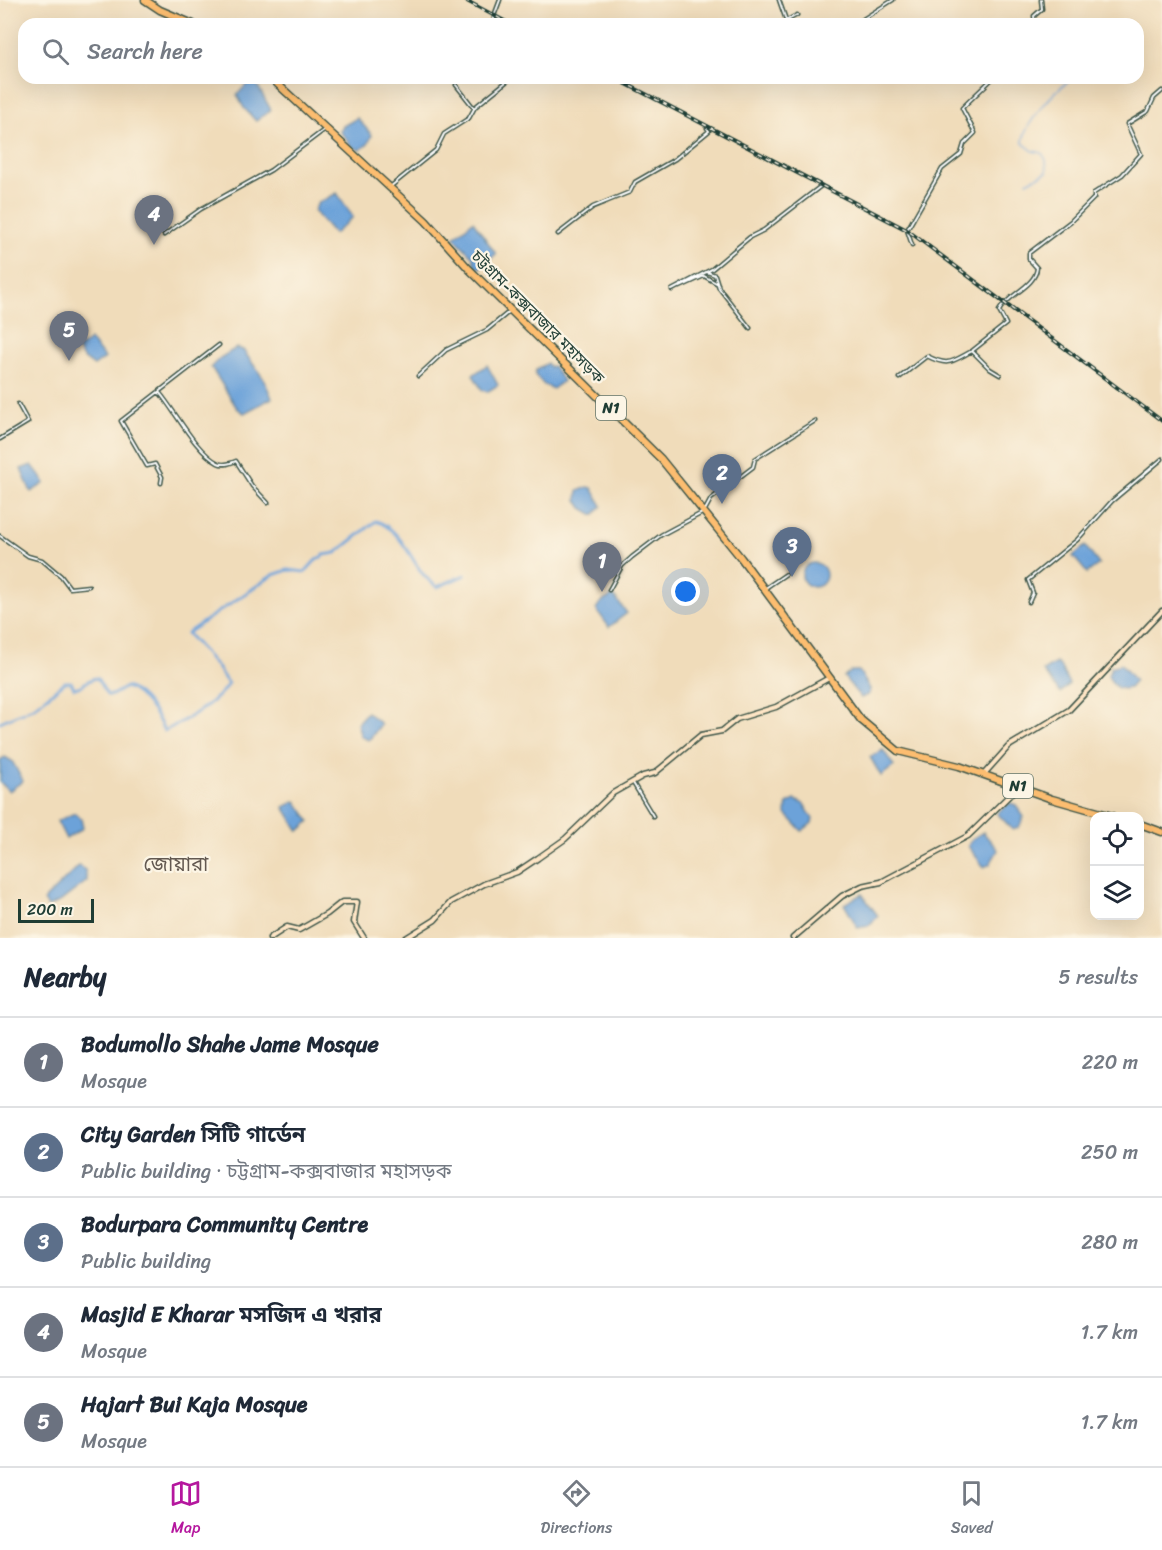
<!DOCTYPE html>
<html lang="en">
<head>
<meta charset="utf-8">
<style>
	:root { --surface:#fff; --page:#f6f6f7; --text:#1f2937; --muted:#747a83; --line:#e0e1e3; --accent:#b5179e }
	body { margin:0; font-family:Sriracha,"Noto Sans Bengali",sans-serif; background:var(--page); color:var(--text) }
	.controls { position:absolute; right:18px; bottom:18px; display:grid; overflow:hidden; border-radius:12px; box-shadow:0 6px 24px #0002 }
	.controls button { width:54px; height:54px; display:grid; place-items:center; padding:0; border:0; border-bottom:2px solid var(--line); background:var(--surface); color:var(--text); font:30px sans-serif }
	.scale { position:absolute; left:18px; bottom:15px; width:76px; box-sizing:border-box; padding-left:6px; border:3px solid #1f3d34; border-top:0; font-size:16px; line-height:21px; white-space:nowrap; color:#1f3d34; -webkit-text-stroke:4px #fcf5e5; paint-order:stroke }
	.you { position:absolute; left:686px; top:592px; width:21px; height:21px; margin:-15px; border:4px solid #fff; border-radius:50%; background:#1a73e8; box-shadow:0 0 0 9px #1a73e833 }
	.badge { display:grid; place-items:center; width:39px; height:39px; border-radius:50%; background:var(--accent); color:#fff; font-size:20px; font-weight:700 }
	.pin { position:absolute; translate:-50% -50px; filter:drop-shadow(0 2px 3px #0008) }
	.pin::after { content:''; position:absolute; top:32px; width:21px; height:18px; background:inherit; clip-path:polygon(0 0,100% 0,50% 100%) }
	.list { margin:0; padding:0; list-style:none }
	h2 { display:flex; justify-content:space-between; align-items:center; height:78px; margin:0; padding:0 24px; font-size:26px }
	h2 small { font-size:20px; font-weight:400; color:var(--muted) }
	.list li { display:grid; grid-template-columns:39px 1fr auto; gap:18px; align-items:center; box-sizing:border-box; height:90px; padding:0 24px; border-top:2px solid var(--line) }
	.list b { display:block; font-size:22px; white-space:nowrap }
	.list p { margin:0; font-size:20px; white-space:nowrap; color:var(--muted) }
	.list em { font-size:20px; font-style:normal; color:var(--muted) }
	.icon { flex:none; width:33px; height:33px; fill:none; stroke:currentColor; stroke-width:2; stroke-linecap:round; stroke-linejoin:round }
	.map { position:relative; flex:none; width:1162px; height:938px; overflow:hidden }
	.search { position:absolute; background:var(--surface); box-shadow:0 6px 24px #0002; left:18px; right:18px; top:18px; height:66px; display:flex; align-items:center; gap:15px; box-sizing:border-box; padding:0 21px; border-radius:18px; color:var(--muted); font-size:22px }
	.sheet { height:528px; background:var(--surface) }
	nav { display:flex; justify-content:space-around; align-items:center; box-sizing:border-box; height:84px; border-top:2px solid var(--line); background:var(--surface); font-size:16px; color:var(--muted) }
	nav a { display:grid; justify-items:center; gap:3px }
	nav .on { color:var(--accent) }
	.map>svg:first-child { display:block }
	.water { fill:#6ca2d9; stroke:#467086; stroke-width:1.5 }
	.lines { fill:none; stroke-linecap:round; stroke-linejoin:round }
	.stream { stroke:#6ca2d9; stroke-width:1.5 }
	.canal { stroke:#6ca2d9; stroke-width:3 }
	.street-casing { stroke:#3e5548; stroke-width:5 }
	.secondary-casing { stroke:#3e5548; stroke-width:7 }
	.highway-casing { stroke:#3e5548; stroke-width:9 }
	.street { stroke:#fff; stroke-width:2 }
	.secondary { stroke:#fee5c5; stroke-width:4 }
	.highway { stroke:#fcbd6f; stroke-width:6 }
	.rail-casing { stroke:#1f3d34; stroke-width:4 }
	.rail { stroke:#fcf5e5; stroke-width:1.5; stroke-dasharray:4.5; stroke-linecap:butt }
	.labels { text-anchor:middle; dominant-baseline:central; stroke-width:4.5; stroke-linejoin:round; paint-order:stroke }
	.shield { fill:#fcf5e5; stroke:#617469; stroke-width:1.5 }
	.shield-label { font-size:15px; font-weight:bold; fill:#1f3d34 }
	.street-label { font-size:16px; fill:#1f3d34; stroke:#fcf5e5 }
	.quarter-label { font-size:20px; fill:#635951; stroke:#fcf5e5 }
</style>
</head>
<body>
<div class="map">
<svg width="1162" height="938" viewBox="0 0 1162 938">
	<rect width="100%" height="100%" fill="#fcf5e5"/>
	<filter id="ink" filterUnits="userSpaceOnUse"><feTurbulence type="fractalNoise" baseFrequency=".0167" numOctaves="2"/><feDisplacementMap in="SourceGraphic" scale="12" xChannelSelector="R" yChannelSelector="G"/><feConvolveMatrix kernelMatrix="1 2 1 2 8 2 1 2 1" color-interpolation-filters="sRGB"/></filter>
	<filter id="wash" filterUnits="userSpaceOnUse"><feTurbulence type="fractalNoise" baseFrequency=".008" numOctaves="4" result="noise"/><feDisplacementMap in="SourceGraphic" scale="24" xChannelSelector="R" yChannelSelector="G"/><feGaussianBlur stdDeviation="1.35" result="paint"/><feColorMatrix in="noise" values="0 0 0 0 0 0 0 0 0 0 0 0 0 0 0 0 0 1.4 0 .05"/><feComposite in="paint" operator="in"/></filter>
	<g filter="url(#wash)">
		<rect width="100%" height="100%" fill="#f0dcba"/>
		<!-- water -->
		<path class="water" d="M 248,83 L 257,85 L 271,110 L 256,121 L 244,108 L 237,95 Z
			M 357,118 L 372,135 L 368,144 L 360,150 L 352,147 L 340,131 L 343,126 Z
			M 337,193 L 353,217 L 334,234 L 314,211 L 318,203 Z
			M 473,221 L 496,254 L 480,268 L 475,267 L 473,257 L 454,237 Z
			M 90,340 L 105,358 L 94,366 L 83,358 L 77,349 Z
			M 236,348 L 243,350 L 263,378 L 272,398 L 244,413 L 237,408 L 211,367 L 220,358 Z
			M 547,363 L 550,367 L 553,366 L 563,381 L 553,389 L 544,385 L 535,375 L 536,370 Z
			M 487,365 L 498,385 L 487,392 L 482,390 L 473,375 Z
			M 32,465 L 43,479 L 44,484 L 31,492 L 21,469 Z
			M 588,487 L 592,488 L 602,506 L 594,515 L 582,508 L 577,500 L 578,491 Z
			M 1085,546 L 1099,564 L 1087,573 L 1073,556 Z
			M802 575a12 12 0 1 1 24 0a12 12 0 1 1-24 0Z
			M 613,595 L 627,613 L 609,627 L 596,609 L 600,603 Z
			M 1056,663 L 1060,666 L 1069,684 L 1060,693 L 1043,671 Z
			M 1121,664 L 1135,681 L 1129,688 C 1117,691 1114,686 1108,676 L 1111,667 Z
			M 852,671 L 859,671 L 870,689 L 869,694 L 861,698 L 844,677 Z
			M 367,712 L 381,724 L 369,740 L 361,737 L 357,723 Z
			M 883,750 L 894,766 L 881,776 L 870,757 Z
			M 5,757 L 12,761 L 23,781 L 9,791 L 0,782 L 0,760 Z
			M 795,800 L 804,804 L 813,819 L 812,823 L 802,831 L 786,814 L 787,804 Z
			M 296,801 L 310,821 L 299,831 L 284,807 Z
			M 1010,803 L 1016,805 L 1024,817 L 1019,827 L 1013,830 L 997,813 Z
			M 75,813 L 81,819 L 83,828 L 66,839 L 57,821 Z
			M 983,832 L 998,850 L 990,864 L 984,867 L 968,846 L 972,839 Z
			M 79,866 L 85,870 L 87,881 L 61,901 L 48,907 L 44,901 L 46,898 Z
			M 862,894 L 878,916 L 868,926 L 858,928 L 844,904 Z"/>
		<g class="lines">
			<!-- stream -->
			<path class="stream" d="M 1027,182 L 1047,172 L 1046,160 L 1042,153 L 1033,151 L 1023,143 C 1023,125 1058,85 1075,78"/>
			<!-- canal -->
			<path class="canal" d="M 0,722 L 34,707 L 65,682 L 71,682 L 74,688 C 83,687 88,678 97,678 L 107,695 L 112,695 L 126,687 C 143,693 157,715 164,731 C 184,721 216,703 228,684 L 216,666 L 187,633 L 273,575 L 288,570 L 305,572 L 315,561 L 324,555 L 336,553 L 376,521 C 398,528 408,553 420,570 C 424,577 431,582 437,587 L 465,575"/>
		</g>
	</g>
	<g filter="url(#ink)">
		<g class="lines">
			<defs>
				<path id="street" d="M 779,0 L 786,20
					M 863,19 L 893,0
					M 494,24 L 494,16 L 500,0
					M 780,24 L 797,15
					M 1035,24 L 1034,16 L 1042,9 L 1041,0
					M 456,85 L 474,108
					M 390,187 L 436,150 L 444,134 L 469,118 L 475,107 L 511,78
					M 558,234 L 593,207 L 630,192 L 635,182 L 675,159 L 709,131 L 707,128
					M 164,235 L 201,209 L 271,170 L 324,130
					M 912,245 L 907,230 L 942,169 L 961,154 L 964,144 L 975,133 L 962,108 L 993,78
					M 707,272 L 715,275 L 719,288 L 750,328
					M 680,287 L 704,276 L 718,284
					M 672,290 L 712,269 L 750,237 L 764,230 L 821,186
					M 972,351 L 1006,324 L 999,311 C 1008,294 1035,287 1037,268 L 1029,259 L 1029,253 L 1071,221 L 1094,198 L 1094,193 L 1122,175 L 1141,154 L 1127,124 L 1148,111 L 1154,98 L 1162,91
					M 418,376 L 446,350 L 487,330 L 510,311
					M 899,378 L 927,356 C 949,367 951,362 972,351 L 990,369 L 1000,375
					M 159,392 C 176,412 195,451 218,463 C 224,466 231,463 236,461 L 252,486 L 268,503
					M 0,439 L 28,422 L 18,404
					M 161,483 L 162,477 L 155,464 L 147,466 L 121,421 L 219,345
					M 0,536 L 28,556 L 42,560 L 61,576 L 70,588 L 89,586
					M 764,589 L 786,574
					M 609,590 L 622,566 L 632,557 L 661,535 L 704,512 L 711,499 L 753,467 L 755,459 L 815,421
					M 1029,602 L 1033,593 L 1028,580 L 1077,540 L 1112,501 L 1162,459
					M 633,783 L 653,816"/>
				<path id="secondary" d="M 984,774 L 1009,746 L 1069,710 L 1162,611
					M 270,938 L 287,927 L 299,930 L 327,914 L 342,902 L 357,902 L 354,922 L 364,938
					M 406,938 L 435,920 L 451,902 L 484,884 L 517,872 L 538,858 L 565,839 L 613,793 L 643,776 L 655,773 L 701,735 L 722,731 L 737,719 L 776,707 L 829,678
					M 793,938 L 842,896 L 862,886 L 881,882 L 968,836 L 1018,787"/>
				<path id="highway" d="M 145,0 L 160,10 L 193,24
					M 271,78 L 426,221 L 469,269 L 661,459 L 741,558 L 861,720 L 898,751 L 959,766 L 1052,799 L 1112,816
					M 1140,824 L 1162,832"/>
			</defs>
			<!-- street casing -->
			<use href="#street" class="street-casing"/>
			<!-- secondary casing -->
			<use href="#secondary" class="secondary-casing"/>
			<!-- highway casing -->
			<use href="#highway" class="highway-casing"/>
			<!-- street -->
			<use href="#street" class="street"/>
			<!-- secondary -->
			<use href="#secondary" class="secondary"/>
			<!-- highway -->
			<use href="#highway" class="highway"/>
			<defs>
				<path id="rail" d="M 465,0 L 510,24
					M 615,78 L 907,230 L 1162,421"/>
			</defs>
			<!-- rail casing -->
			<use href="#rail" class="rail-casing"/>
			<!-- rail -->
			<use href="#rail" class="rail"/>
		</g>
	</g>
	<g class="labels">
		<!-- shield labels -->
		<g class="shield">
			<rect x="596" y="396" width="30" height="24" rx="4.5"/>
			<rect x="1003" y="774" width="30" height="24" rx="4.5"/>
		</g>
		<g class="shield-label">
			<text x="611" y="408">N1</text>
			<text x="1018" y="786">N1</text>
		</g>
		<!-- street labels -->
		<g class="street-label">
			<text transform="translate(538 317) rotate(45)">চট্টগ্রাম-কক্সবাজার মহাসড়ক</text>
		</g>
		<!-- quarter labels -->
		<g class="quarter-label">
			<text x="176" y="864">জোয়ারা</text>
		</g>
	</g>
</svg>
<div class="controls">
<button><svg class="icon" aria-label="locate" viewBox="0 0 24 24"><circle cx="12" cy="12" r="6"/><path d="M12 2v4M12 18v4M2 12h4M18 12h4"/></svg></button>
<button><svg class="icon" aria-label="layers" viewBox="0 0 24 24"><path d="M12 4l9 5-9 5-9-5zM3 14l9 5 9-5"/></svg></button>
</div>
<div class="scale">200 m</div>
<div class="you"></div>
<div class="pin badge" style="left:602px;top:592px;background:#6b7280">1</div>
<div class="pin badge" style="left:722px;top:504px;background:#5c6f8a">2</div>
<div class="pin badge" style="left:792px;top:577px;background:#5c6f8a">3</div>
<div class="pin badge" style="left:154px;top:245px;background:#6b7280">4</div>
<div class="pin badge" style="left:69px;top:361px;background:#6b7280">5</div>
<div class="search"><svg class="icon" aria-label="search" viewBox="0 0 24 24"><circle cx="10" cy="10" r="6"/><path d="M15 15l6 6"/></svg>Search here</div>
</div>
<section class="sheet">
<h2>Nearby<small>5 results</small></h2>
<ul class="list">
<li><span class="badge" style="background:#6b7280">1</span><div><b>Bodumollo Shahe Jame Mosque</b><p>Mosque</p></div><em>220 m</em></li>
<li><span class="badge" style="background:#5c6f8a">2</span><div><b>City Garden সিটি গার্ডেন</b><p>Public building · চট্টগ্রাম-কক্সবাজার মহাসড়ক</p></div><em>250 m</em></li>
<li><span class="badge" style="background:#5c6f8a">3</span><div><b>Bodurpara Community Centre</b><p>Public building</p></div><em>280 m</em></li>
<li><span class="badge" style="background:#6b7280">4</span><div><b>Masjid E Kharar মসজিদ এ খরার</b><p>Mosque</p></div><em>1.7 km</em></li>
<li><span class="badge" style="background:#6b7280">5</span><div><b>Hajart Bui Kaja Mosque</b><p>Mosque</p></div><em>1.7 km</em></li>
</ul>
</section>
<nav>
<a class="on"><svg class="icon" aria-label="map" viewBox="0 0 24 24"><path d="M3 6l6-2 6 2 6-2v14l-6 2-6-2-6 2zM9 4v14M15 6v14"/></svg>Map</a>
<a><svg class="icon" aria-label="directions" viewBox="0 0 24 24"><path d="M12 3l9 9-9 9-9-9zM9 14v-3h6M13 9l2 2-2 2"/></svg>Directions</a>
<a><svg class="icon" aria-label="saved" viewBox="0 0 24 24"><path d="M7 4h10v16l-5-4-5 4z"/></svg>Saved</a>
</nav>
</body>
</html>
